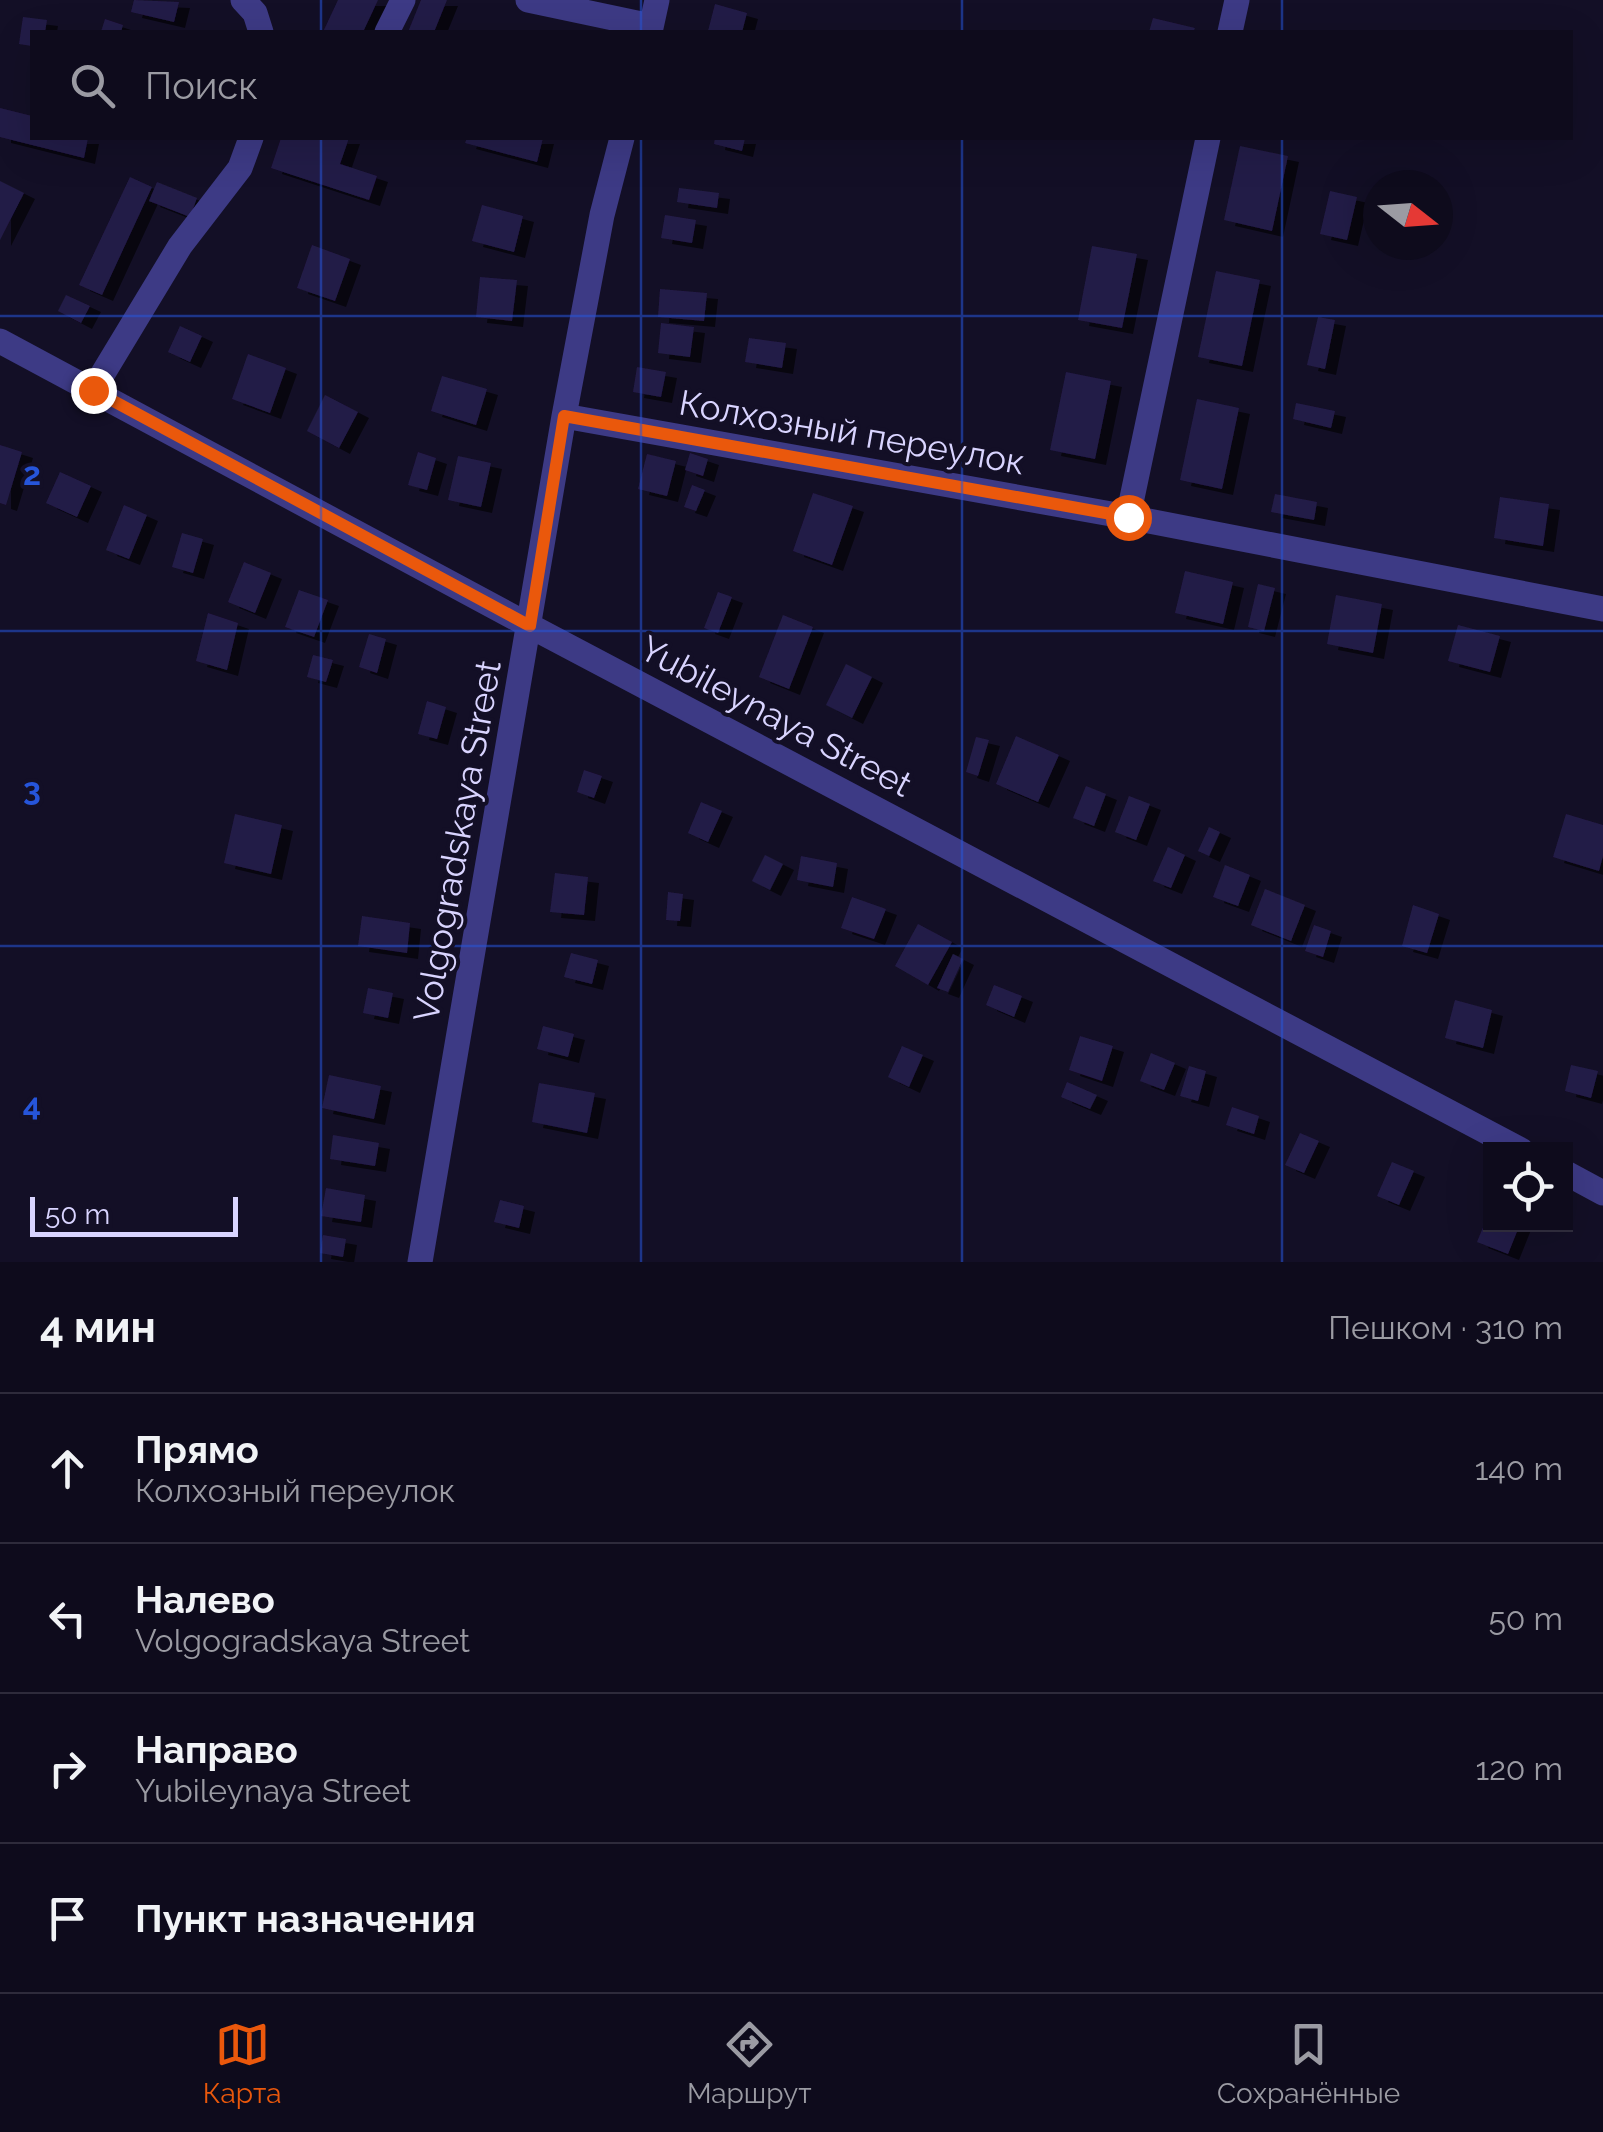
<!DOCTYPE html>
<html lang="ru">
<head>
<meta charset="utf-8">
<style>
	:root { --surface:#0e0b1c; --page:#171425; --text:#f1f3f6; --muted:#9b9ba3; --line:#2e2b3b; --accent:#ea580c }
	body { margin:0; font-family:Raleway,sans-serif; background:var(--page); color:var(--text) }
	.controls { position:absolute; right:30px; bottom:30px; display:grid; overflow:hidden; border-radius:0px; box-shadow:0 10px 40px #0002 }
	.controls button { width:90px; height:90px; display:grid; place-items:center; padding:0; border:0; border-bottom:2px solid var(--line); background:var(--surface); color:var(--text); font:50px sans-serif }
	.compass { position:absolute; left:1363px; top:170px; width:90px; height:90px; border-radius:50%; background:var(--surface); box-shadow:0 10px 40px #0002; rotate:107deg }
	.scale { position:absolute; left:30px; bottom:25px; width:208px; box-sizing:border-box; padding-left:10px; border:5px solid #d9d4ff; border-top:0; font-size:28px; line-height:35px; white-space:nowrap; color:#d9d4ff; -webkit-text-stroke:8px #130f26; paint-order:stroke }
	.stop { position:absolute; width:30px; height:30px; margin:-22px; border:8px solid #ea580c; border-radius:50%; background:#fff }
	.stop.end { background:#ea580c; border-color:#fff; box-shadow:0 2px 10px #0008 }
	.list { margin:0; padding:0; list-style:none }
	h2 { display:flex; justify-content:space-between; align-items:center; height:130px; margin:0; padding:0 40px; font-size:42px }
	h2 small { font-size:32px; font-weight:400; color:var(--muted) }
	.list li { display:grid; grid-template-columns:65px 1fr auto; gap:30px; align-items:center; box-sizing:border-box; height:150px; padding:0 40px; border-top:2px solid var(--line) }
	.list b { display:block; font-size:38px; white-space:nowrap }
	.list p { margin:0; font-size:32px; white-space:nowrap; color:var(--muted) }
	.list em { font-size:32px; font-style:normal; color:var(--muted) }
	.icon { flex:none; width:55px; height:55px; fill:none; stroke:currentColor; stroke-width:2; stroke-linecap:round; stroke-linejoin:round }
	.map { position:relative; flex:none; width:1603px; height:1262px; overflow:hidden }
	.search { position:absolute; background:var(--surface); box-shadow:0 10px 40px #0002; left:30px; right:30px; top:30px; height:110px; display:flex; align-items:center; gap:25px; box-sizing:border-box; padding:0 35px; border-radius:0px; color:var(--muted); font-size:38px }
	.sheet { height:730px; background:var(--surface) }
	nav { display:flex; justify-content:space-around; align-items:center; box-sizing:border-box; height:140px; border-top:2px solid var(--line); background:var(--surface); font-size:28px; color:var(--muted) }
	nav a { display:grid; justify-items:center; gap:5px }
	nav .on { color:var(--accent) }
	.map>svg:first-child { display:block }
	.building { fill:#241b47; filter:url(#shadow) }
	.lines { fill:none; stroke-linecap:round; stroke-linejoin:round }
	.minor { stroke:#3d3a85; stroke-width:25 }
	.route { stroke:#ea580c; stroke-width:12 }
	.grid { fill:none; stroke:#2655da; stroke-width:2.5; stroke-opacity:0.55 }
	.labels { text-anchor:middle; dominant-baseline:central; stroke-width:8; stroke-linejoin:round; paint-order:stroke }
	.street-label { font-size:35px; fill:#d9d4ff; stroke:#130f26 }
	.grid-label { font-size:32px; text-anchor:middle; font-weight:bold; fill:#2655da; stroke:#130f26; stroke-width:8; stroke-linejoin:round; paint-order:stroke }
</style>
</head>
<body>
<div class="map">
<svg width="1603" height="1262" viewBox="0 0 1603 1262">
	<defs>
		<filter id="shadow"><feDropShadow dx="11" dy="6" stdDeviation="0" flood-color="#0009"/></filter>
	</defs>
	<rect width="100%" height="100%" fill="#130f26"/>
	<!-- building -->
	<path class="building" d="M 134,0 L 179,2 L 174,22 L 131,12 Z
		M 338,0 L 378,0 L 363,32 L 323,32 Z
		M 421,0 L 447,0 L 434,32 L 408,32 Z
		M 715,4 L 747,13 L 742,32 L 708,31 Z
		M 23,17 L 47,20 L 45,32 L 32,32 L 32,46 L 19,44 Z
		M 1153,18 L 1195,28 L 1193,32 L 1149,32 Z
		M 105,19 L 123,25 L 121,32 L 101,32 Z
		M 0,108 L 32,116 L 32,138 L 88,138 L 84,158 L 0,137 Z
		M 281,138 L 349,138 L 340,164 L 377,176 L 369,200 L 271,168 Z
		M 467,138 L 543,138 L 537,162 L 465,143 Z
		M 715,138 L 745,138 L 742,151 L 714,144 Z
		M 1240,146 L 1288,156 L 1272,231 L 1224,220 Z
		M 130,177 L 152,187 L 102,295 L 79,285 Z
		M 0,181 L 24,193 L 0,240 Z
		M 157,182 L 197,198 L 190,217 L 149,201 Z
		M 679,188 L 719,193 L 717,208 L 677,202 Z
		M 1330,191 L 1357,197 L 1347,240 L 1320,234 Z
		M 482,205 L 523,216 L 514,252 L 472,241 Z
		M 665,215 L 696,220 L 692,243 L 661,238 Z
		M 312,245 L 350,259 L 335,301 L 297,288 Z
		M 1092,246 L 1137,254 L 1122,328 L 1078,320 Z
		M 1216,271 L 1260,280 L 1242,366 L 1198,357 Z
		M 480,277 L 517,280 L 512,321 L 476,317 Z
		M 660,289 L 707,293 L 704,321 L 658,317 Z
		M 66,295 L 90,306 L 81,323 L 58,311 Z
		M 1318,317 L 1335,320 L 1325,369 L 1307,365 Z
		M 661,323 L 694,327 L 690,357 L 658,353 Z
		M 180,326 L 202,336 L 190,362 L 168,352 Z
		M 749,338 L 786,343 L 782,368 L 745,362 Z
		M 248,354 L 286,368 L 270,413 L 232,399 Z
		M 637,367 L 666,372 L 661,397 L 633,392 Z
		M 1066,372 L 1111,381 L 1095,459 L 1050,450 Z
		M 442,376 L 487,389 L 476,425 L 431,411 Z
		M 325,395 L 358,412 L 339,448 L 307,431 Z
		M 1197,399 L 1239,408 L 1222,489 L 1180,480 Z
		M 1296,403 L 1335,411 L 1331,428 L 1293,419 Z
		M 0,445 L 22,452 L 6,505 L 0,503 Z
		M 418,452 L 436,458 L 427,490 L 408,485 Z
		M 690,453 L 708,459 L 703,476 L 685,470 Z
		M 647,454 L 676,461 L 667,496 L 638,489 Z
		M 458,456 L 491,463 L 481,507 L 448,500 Z
		M 60,472 L 91,486 L 77,517 L 46,503 Z
		M 692,485 L 705,490 L 696,511 L 684,507 Z
		M 813,493 L 853,506 L 832,565 L 793,551 Z
		M 1275,494 L 1317,502 L 1314,520 L 1271,512 Z
		M 1500,497 L 1549,504 L 1543,546 L 1494,538 Z
		M 124,505 L 147,515 L 129,559 L 106,550 Z
		M 182,533 L 203,539 L 193,573 L 172,567 Z
		M 244,562 L 271,573 L 255,613 L 228,602 Z
		M 1185,571 L 1233,582 L 1223,624 L 1175,613 Z
		M 1258,584 L 1275,588 L 1264,631 L 1248,627 Z
		M 299,590 L 328,600 L 314,637 L 285,627 Z
		M 718,592 L 732,597 L 718,633 L 704,628 Z
		M 1336,595 L 1382,604 L 1373,653 L 1327,644 Z
		M 208,613 L 238,623 L 227,670 L 196,661 Z
		M 783,615 L 813,627 L 789,689 L 759,677 Z
		M 1458,625 L 1500,636 L 1490,672 L 1448,661 Z
		M 369,634 L 386,639 L 377,673 L 359,667 Z
		M 313,655 L 333,660 L 326,682 L 307,677 Z
		M 846,664 L 872,677 L 852,718 L 826,705 Z
		M 427,701 L 446,707 L 437,739 L 418,734 Z
		M 1016,736 L 1059,755 L 1038,802 L 996,784 Z
		M 976,737 L 989,740 L 978,776 L 966,772 Z
		M 584,770 L 602,776 L 594,798 L 577,792 Z
		M 1086,786 L 1106,794 L 1094,826 L 1073,818 Z
		M 1129,796 L 1150,804 L 1136,840 L 1115,832 Z
		M 701,802 L 722,811 L 708,842 L 688,833 Z
		M 235,814 L 282,825 L 271,874 L 224,863 Z
		M 1566,814 L 1603,825 L 1603,856 L 1599,871 L 1553,857 Z
		M 1209,827 L 1220,832 L 1209,856 L 1198,851 Z
		M 1168,847 L 1185,855 L 1171,888 L 1153,881 Z
		M 765,855 L 783,864 L 770,890 L 752,881 Z
		M 801,856 L 837,863 L 833,887 L 797,880 Z
		M 1225,865 L 1250,875 L 1238,906 L 1213,897 Z
		M 555,873 L 588,877 L 584,915 L 550,912 Z
		M 1265,889 L 1305,905 L 1291,941 L 1251,925 Z
		M 668,892 L 683,894 L 680,921 L 666,920 Z
		M 852,897 L 886,909 L 874,939 L 841,928 Z
		M 1413,905 L 1439,914 L 1427,953 L 1402,946 Z
		M 362,916 L 410,923 L 407,953 L 358,946 Z
		M 918,924 L 952,942 L 928,985 L 895,966 Z
		M 1314,925 L 1331,931 L 1323,957 L 1305,951 Z
		M 571,953 L 598,960 L 592,984 L 564,977 Z
		M 953,954 L 963,959 L 948,992 L 937,988 Z
		M 994,985 L 1022,996 L 1014,1017 L 986,1005 Z
		M 368,988 L 393,993 L 388,1018 L 363,1013 Z
		M 1455,1000 L 1492,1010 L 1483,1048 L 1445,1038 Z
		M 543,1026 L 574,1034 L 568,1057 L 537,1049 Z
		M 1080,1036 L 1113,1046 L 1102,1081 L 1069,1070 Z
		M 902,1046 L 923,1055 L 909,1087 L 888,1077 Z
		M 1151,1053 L 1175,1063 L 1164,1090 L 1140,1081 Z
		M 1571,1065 L 1598,1071 L 1591,1098 L 1565,1091 Z
		M 1189,1066 L 1206,1071 L 1198,1101 L 1180,1096 Z
		M 329,1075 L 381,1086 L 374,1119 L 322,1108 Z
		M 1067,1082 L 1097,1095 L 1090,1109 L 1061,1097 Z
		M 539,1083 L 595,1093 L 587,1133 L 532,1122 Z
		M 1232,1107 L 1259,1116 L 1254,1134 L 1226,1125 Z
		M 1300,1133 L 1319,1141 L 1304,1173 L 1285,1165 Z
		M 333,1135 L 379,1143 L 375,1166 L 330,1159 Z
		M 1392,1162 L 1414,1171 L 1399,1205 L 1377,1196 Z
		M 326,1188 L 365,1195 L 361,1222 L 321,1216 Z
		M 500,1200 L 524,1206 L 519,1228 L 494,1222 Z
		M 1490,1210 L 1490,1224 L 1520,1224 L 1508,1254 L 1477,1242 Z
		M 323,1235 L 346,1239 L 343,1257 L 320,1253 Z"/>
	<g class="lines">
		<!-- minor -->
		<path class="minor" d="M 243,0 L 255,13 L 261,32
			M 528,0 L 651,26
			M 387,32 L 403,0
			M 650,32 L 657,0
			M 1230,32 L 1237,0
			M 0,341 L 530,626 L 1521,1150
			M 93,390 L 180,246 L 240,168 L 251,138
			M 564,416 L 1128,517 L 1603,609
			M 1128,517 L 1208,138
			M 1566,1173 L 1603,1193
			M 420,1262 L 564,416 L 602,215 L 622,138"/>
	</g>
	<g class="lines">
		<!-- route -->
		<path class="route" d="M 93,390 L 530,626 L 564,416 L 1128,517"/>
	</g>
	<!-- grid -->
	<path class="grid" d="M 321,0 L 321,32M 641,0 L 641,32M 962,0 L 962,32M 1282,0 L 1282,32M 321,138 L 321,1262M 641,138 L 641,1262M 962,138 L 962,1262M 1282,138 L 1282,1262M 0,316 L 1603,316M 0,631 L 1603,631M 0,946 L 1603,946"/>
	<g class="labels">
		<!-- street labels -->
		<g class="street-label">
			<text transform="translate(852 432) rotate(10)">Колхозный переулок</text>
			<text transform="translate(776 716) rotate(28)">Yubileynaya Street</text>
			<text transform="translate(457 841) rotate(-80)">Volgogradskaya Street</text>
		</g>
	</g>
	<g class="grid-label">
		<text x="32" y="485">2</text>
		<text x="32" y="800">3</text>
		<text x="32" y="1116">4</text>
	</g>
</svg>
<div class="controls">
<button><svg class="icon" aria-label="locate" viewBox="0 0 24 24"><circle cx="12" cy="12" r="6"/><path d="M12 2v4M12 18v4M2 12h4M18 12h4"/></svg></button>
</div>
<svg class="compass" viewBox="-18 -18 36 36"><path d="M0-13l5 13h-10z" fill="#e53935"/><path d="M0 13l5-13h-10z" fill="#9b9ba3"/></svg>
<div class="scale">50 m</div>
<div class="stop" style="left:1128px;top:517px"></div>
<div class="stop end" style="left:93px;top:390px"></div>
<div class="search"><svg class="icon" aria-label="search" viewBox="0 0 24 24"><circle cx="10" cy="10" r="6"/><path d="M15 15l6 6"/></svg>Поиск</div>
</div>
<section class="sheet">
<h2>4 мин<small>Пешком · 310 m</small></h2>
<ul class="list">
<li><svg class="icon" aria-label="ahead" viewBox="0 0 24 24"><path d="M12 20V5M6 11l6-6 6 6"/></svg><div><b>Прямо</b><p>Колхозный переулок</p></div><em>140 m</em></li>
<li><svg class="icon" aria-label="left" viewBox="0 0 24 24"><path d="M17 20v-9H6M10 6l-5 5 5 5"/></svg><div><b>Налево</b><p>Volgogradskaya Street</p></div><em>50 m</em></li>
<li><svg class="icon" aria-label="right" viewBox="0 0 24 24"><path d="M7 20v-9h11M14 6l5 5-5 5"/></svg><div><b>Направо</b><p>Yubileynaya Street</p></div><em>120 m</em></li>
<li><svg class="icon" aria-label="arrive" viewBox="0 0 24 24"><path d="M6 21V4h12l-3 4 3 4H6"/></svg><div><b>Пункт назначения</b></div></li>
</ul>
</section>
<nav>
<a class="on"><svg class="icon" aria-label="map" viewBox="0 0 24 24"><path d="M3 6l6-2 6 2 6-2v14l-6 2-6-2-6 2zM9 4v14M15 6v14"/></svg>Карта</a>
<a><svg class="icon" aria-label="directions" viewBox="0 0 24 24"><path d="M12 3l9 9-9 9-9-9zM9 14v-3h6M13 9l2 2-2 2"/></svg>Маршрут</a>
<a><svg class="icon" aria-label="saved" viewBox="0 0 24 24"><path d="M7 4h10v16l-5-4-5 4z"/></svg>Сохранённые</a>
</nav>
</body>
</html>
